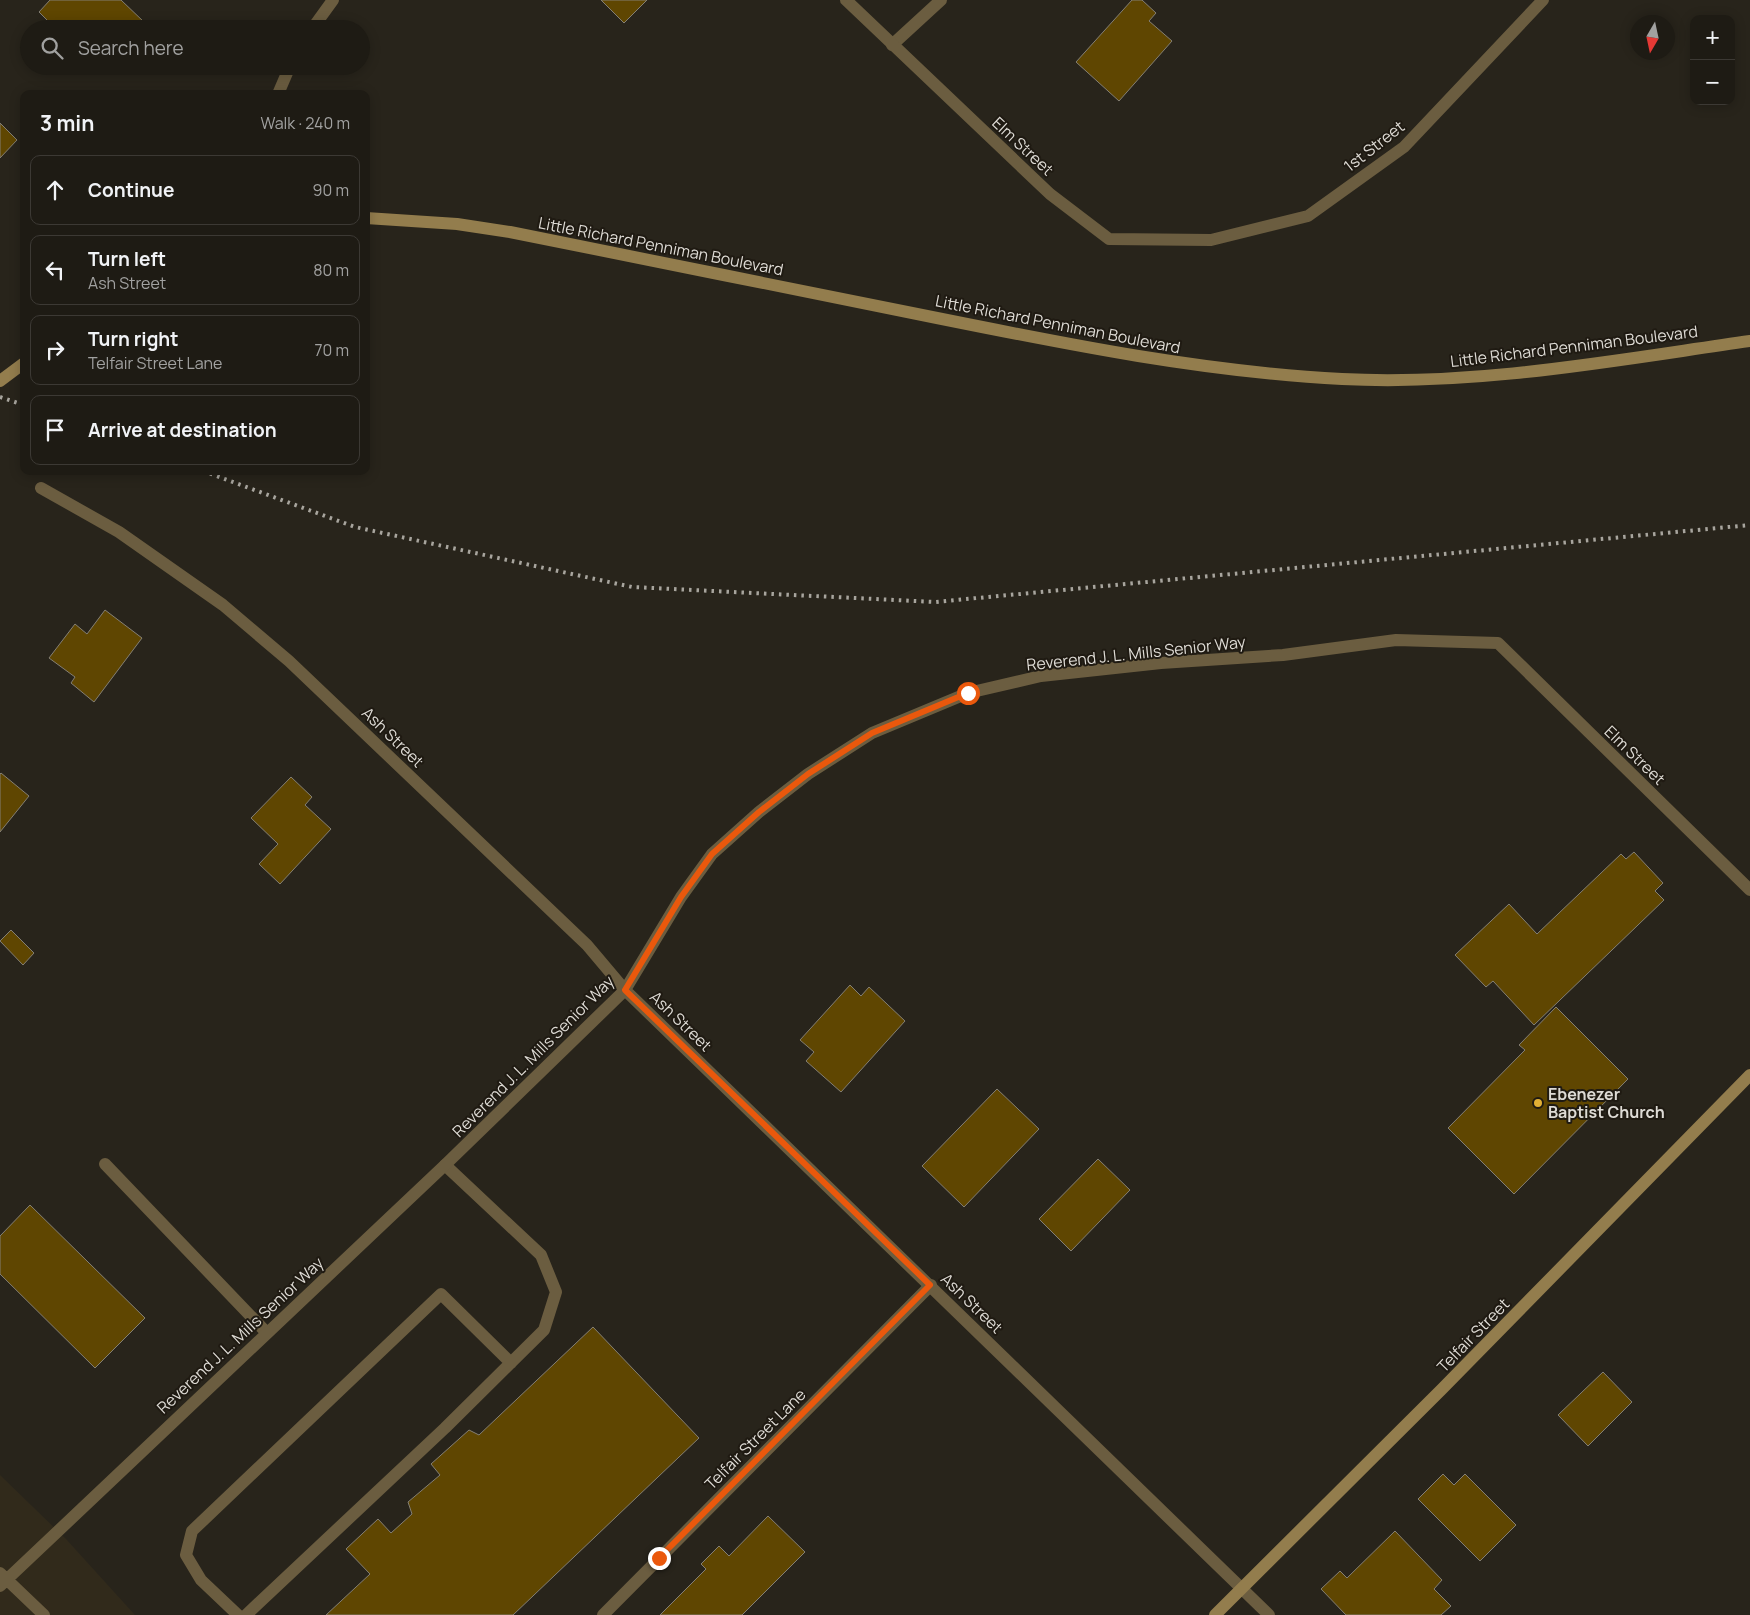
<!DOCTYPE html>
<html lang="en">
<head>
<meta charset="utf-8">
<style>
	:root { --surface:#1e1b14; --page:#26241d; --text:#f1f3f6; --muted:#a1a1a0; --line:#3c3934 }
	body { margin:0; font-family:Manrope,sans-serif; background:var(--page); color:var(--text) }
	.controls { position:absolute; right:15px; top:15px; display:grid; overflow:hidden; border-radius:10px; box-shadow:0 2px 12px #0003 }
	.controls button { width:45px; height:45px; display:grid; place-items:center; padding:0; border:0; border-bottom:1px solid var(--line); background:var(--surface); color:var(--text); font:25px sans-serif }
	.compass { position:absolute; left:1630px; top:15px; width:45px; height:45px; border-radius:50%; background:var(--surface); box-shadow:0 2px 12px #0003; rotate:189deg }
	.stop { position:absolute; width:15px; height:15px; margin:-11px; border:4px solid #ea580c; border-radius:50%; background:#fff }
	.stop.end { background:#ea580c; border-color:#fff; box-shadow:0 1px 5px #0008 }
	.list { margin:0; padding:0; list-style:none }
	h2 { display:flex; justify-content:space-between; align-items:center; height:65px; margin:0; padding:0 20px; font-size:21px }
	h2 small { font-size:16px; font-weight:400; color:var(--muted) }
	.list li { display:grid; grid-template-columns:32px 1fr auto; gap:15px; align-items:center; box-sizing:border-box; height:70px; margin:0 10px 10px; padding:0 10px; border:1px solid var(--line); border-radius:10px }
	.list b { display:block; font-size:19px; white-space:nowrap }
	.list p { margin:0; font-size:16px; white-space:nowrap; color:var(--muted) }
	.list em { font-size:16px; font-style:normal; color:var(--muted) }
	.icon { flex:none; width:28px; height:28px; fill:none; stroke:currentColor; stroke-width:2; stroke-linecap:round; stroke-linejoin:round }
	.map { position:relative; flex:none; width:1750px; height:1615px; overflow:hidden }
	.search { position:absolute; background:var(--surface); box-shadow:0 2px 12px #0003; left:20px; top:20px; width:350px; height:55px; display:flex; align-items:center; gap:12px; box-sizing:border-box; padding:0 18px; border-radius:28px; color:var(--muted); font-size:19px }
	.panel { position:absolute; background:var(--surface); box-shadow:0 2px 12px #0003; left:20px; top:90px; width:350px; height:385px; border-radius:10px }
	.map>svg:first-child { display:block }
	.built { fill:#312a1b }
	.building { fill:#5f4601; stroke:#847f74 }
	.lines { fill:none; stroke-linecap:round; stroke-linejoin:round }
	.lane { stroke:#6b5d40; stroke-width:12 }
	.street { stroke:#6b5d40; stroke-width:12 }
	.secondary { stroke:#937d4d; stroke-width:12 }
	.rail { stroke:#a8a59e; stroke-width:4; stroke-dasharray:2.5 5; stroke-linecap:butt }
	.route { stroke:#ea580c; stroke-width:6 }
	.poi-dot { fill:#e1af34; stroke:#1f1a12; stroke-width:2 }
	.labels { text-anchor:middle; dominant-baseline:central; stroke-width:4; stroke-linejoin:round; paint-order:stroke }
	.street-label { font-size:16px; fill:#dedbd5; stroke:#1f1a12 }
	.poi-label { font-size:16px; font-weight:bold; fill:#dedbd5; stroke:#1f1a12; text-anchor:start }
</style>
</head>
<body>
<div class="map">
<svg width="1750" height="1615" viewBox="0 0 1750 1615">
	<rect width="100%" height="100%" fill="#28241b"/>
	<!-- built -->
	<path class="built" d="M 0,1475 L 66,1539 L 135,1615 L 0,1615 Z"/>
	<!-- building -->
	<path class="building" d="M 50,0 L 121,0 L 144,22 L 138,29 L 56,29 L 39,12 Z
		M 601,0 L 647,0 L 624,23 Z
		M 1132,0 L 1142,0 L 1156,13 L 1149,21 L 1172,41 L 1119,101 L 1076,62 Z
		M 0,123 L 17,140 L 0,158 Z
		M 105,610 L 142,638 L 94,702 L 71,683 L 75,677 L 49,658 L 75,624 L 87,634 Z
		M 1,773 L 29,796 L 0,832 L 0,774 Z
		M 291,777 L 312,797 L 305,805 L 331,829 L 280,884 L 259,864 L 278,844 L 251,818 Z
		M 1634,852 L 1663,883 L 1655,891 L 1664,900 L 1534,1025 L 1493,981 L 1486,987 L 1455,955 L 1509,904 L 1537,934 L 1621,854 L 1626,859 Z
		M 11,930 L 34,953 L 23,965 L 0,941 Z
		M 850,985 L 861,996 L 869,987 L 905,1021 L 841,1092 L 806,1061 L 814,1052 L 800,1040 Z
		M 1556,1007 L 1628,1079 L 1514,1194 L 1448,1128 L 1525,1050 L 1519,1045 Z
		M 997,1089 L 1039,1129 L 964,1207 L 922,1166 Z
		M 1098,1159 L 1130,1190 L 1071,1251 L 1039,1219 Z
		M 30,1205 L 145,1318 L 95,1368 L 0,1274 L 0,1236 Z
		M 593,1327 L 699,1438 L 513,1615 L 326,1615 L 370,1574 L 346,1549 L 378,1519 L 391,1533 L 412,1514 L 408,1502 L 440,1475 L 431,1464 L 469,1430 L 479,1435 Z
		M 1603,1372 L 1632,1402 L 1588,1446 L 1558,1415 Z
		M 1443,1474 L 1454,1485 L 1465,1474 L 1516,1525 L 1480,1561 L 1418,1499 Z
		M 768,1516 L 805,1552 L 742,1615 L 660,1615 L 706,1569 L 701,1564 L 719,1546 L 729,1556 Z
		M 1395,1531 L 1442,1580 L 1434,1589 L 1451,1606 L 1441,1615 L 1346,1615 L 1321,1589 L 1340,1571 L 1347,1578 Z"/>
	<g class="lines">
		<!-- lane -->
		<path class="lane" d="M 892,45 L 941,0
			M 105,1164 L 266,1332
			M 238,1615 L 201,1580 L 186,1555 L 192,1531 L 441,1294 L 511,1363
			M 246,1615 L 445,1428 L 544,1330 L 556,1292 L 541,1255 L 445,1165
			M 603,1615 L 931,1285"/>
		<!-- street -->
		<path class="street" d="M 846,0 L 1050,194 L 1109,239 L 1211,240 L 1308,216 L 1404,147 L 1543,0
			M 312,29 L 333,0
			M 278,94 L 290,66
			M 41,488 L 119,532 L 223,605 L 289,661 L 587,945 L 625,990 L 1269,1615
			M 0,1573 L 44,1615
			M 0,1586 L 445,1165 L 625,990 L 681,897 L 712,854 L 759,812 L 808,774 L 872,733 L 968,693 L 1041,676 L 1161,663 L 1283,655 L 1396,640 L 1498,643 L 1750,890"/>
		<!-- secondary -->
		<path class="secondary" d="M 366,218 L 457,224 L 510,232 C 652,261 795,289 937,318 C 1071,345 1205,372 1342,379 C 1478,386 1616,360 1750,341
			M 0,381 L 24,363
			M 1215,1615 L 1442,1389 L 1750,1075"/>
		<!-- rail -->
		<path class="rail" d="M 0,397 L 24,405
			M 203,471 L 355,527 L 632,587 L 935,602 L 1750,525"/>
	</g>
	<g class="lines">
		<!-- route -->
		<path class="route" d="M 659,1558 L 930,1285 L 625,990 L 681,897 L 712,854 L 759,812 L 808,774 L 872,733 L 968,693"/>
	</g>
	<!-- markers -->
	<circle class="poi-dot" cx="1538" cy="1103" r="5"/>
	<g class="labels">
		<!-- street labels -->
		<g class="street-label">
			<text transform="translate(1023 146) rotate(43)">Elm Street</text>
			<text transform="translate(1374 146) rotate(-38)">1st Street</text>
			<text transform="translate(661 246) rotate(11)">Little Richard Penniman Boulevard</text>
			<text transform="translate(1058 324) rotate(11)">Little Richard Penniman Boulevard</text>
			<text transform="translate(1574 346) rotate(-7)">Little Richard Penniman Boulevard</text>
			<text transform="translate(1136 653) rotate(-6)">Reverend J. L. Mills Senior Way</text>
			<text transform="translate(393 737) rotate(44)">Ash Street</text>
			<text transform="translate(1635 755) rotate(44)">Elm Street</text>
			<text transform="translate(681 1021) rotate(44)">Ash Street</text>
			<text transform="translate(533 1056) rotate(-45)">Reverend J. L. Mills Senior Way</text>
			<text transform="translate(972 1303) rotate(44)">Ash Street</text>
			<text transform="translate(240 1335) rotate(-43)">Reverend J. L. Mills Senior Way</text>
			<text transform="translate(1473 1335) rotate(-46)">Telfair Street</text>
			<text transform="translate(755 1439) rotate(-45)">Telfair Street Lane</text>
		</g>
		<!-- poi labels -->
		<g class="poi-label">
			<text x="1548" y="1094">Ebenezer<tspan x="1548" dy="18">Baptist Church</tspan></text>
		</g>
	</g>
</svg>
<div class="controls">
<button>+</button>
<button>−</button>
</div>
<svg class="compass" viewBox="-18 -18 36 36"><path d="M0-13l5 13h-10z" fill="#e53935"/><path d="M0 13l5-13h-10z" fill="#a1a1a0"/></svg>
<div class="stop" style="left:968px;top:693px"></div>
<div class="stop end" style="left:659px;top:1558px"></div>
<div class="search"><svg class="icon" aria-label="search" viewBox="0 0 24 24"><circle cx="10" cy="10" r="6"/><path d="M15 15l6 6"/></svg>Search here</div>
<section class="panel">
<h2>3 min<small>Walk · 240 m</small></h2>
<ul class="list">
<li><svg class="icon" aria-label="ahead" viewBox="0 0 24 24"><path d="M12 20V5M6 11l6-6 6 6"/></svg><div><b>Continue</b></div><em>90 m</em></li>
<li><svg class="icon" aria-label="left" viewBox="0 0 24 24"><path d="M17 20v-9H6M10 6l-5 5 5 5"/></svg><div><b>Turn left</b><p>Ash Street</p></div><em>80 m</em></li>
<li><svg class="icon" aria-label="right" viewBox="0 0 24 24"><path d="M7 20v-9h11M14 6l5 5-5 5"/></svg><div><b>Turn right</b><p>Telfair Street Lane</p></div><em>70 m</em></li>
<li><svg class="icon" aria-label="arrive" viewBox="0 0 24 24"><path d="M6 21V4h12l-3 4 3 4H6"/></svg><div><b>Arrive at destination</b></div></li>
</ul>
</section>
</div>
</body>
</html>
